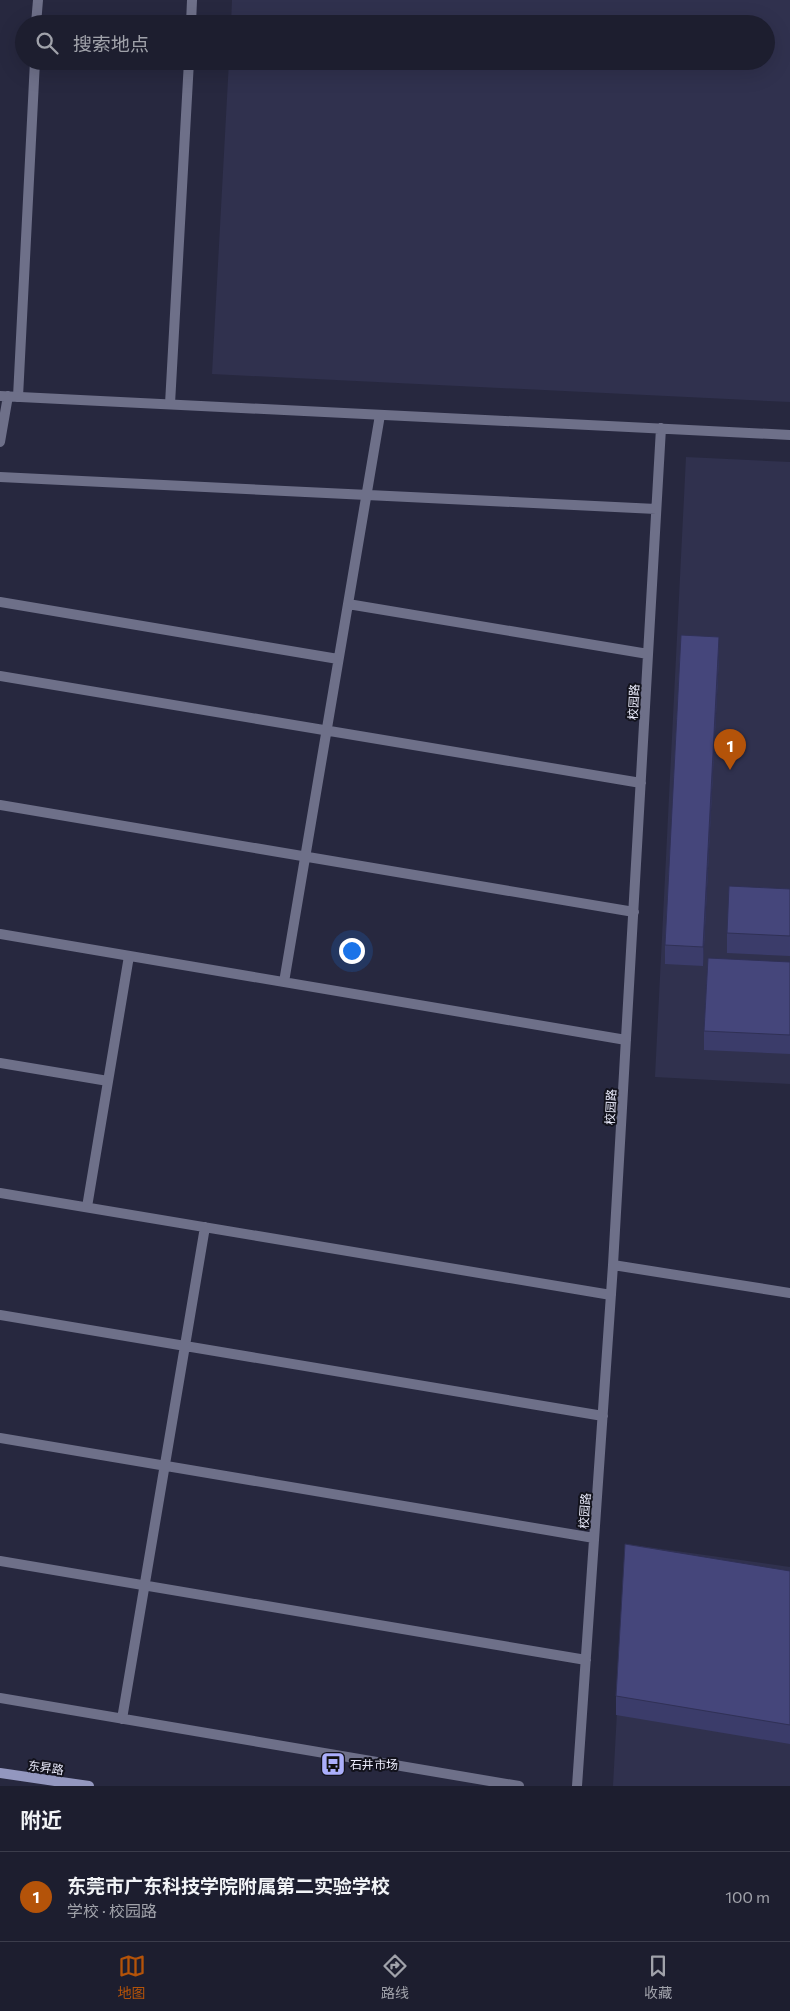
<!DOCTYPE html>
<html lang="zh">
<head>
<meta charset="utf-8">
<style>
	:root { --surface:#1d1e2f; --page:#2a2b3b; --text:#f1f3f6; --muted:#a0a2aa; --line:#3b3c4b; --accent:#b45309 }
	body { margin:0; font-family:Commissioner,"Noto Sans SC",sans-serif; background:var(--page); color:var(--text) }
	.you { position:absolute; left:351px; top:950px; width:18px; height:18px; margin:-12px; border:4px solid #fff; border-radius:50%; background:#1a73e8; box-shadow:0 0 0 8px #1a73e833 }
	.badge { display:grid; place-items:center; width:32px; height:32px; border-radius:50%; background:var(--accent); color:#fff; font-size:16px; font-weight:700 }
	.pin { position:absolute; translate:-50% -41px; filter:drop-shadow(0 1px 2px #0008) }
	.pin::after { content:''; position:absolute; top:26px; width:18px; height:15px; background:inherit; clip-path:polygon(0 0,100% 0,50% 100%) }
	.list { margin:0; padding:0; list-style:none }
	h2 { display:flex; justify-content:space-between; align-items:center; height:65px; margin:0; padding:0 20px; font-size:21px }
	h2 small { font-size:16px; font-weight:400; color:var(--muted) }
	.list li { display:grid; grid-template-columns:32px 1fr auto; gap:15px; align-items:center; box-sizing:border-box; height:90px; padding:0 20px; border-top:1px solid var(--line) }
	.list b { display:block; font-size:19px; white-space:nowrap }
	.list p { margin:0; font-size:16px; white-space:nowrap; color:var(--muted) }
	.list em { font-size:16px; font-style:normal; color:var(--muted) }
	.icon { flex:none; width:28px; height:28px; fill:none; stroke:currentColor; stroke-width:2; stroke-linecap:round; stroke-linejoin:round }
	.map { position:relative; flex:none; width:790px; height:1786px; overflow:hidden }
	.search { position:absolute; background:var(--surface); box-shadow:0 5px 20px #0002; left:15px; right:15px; top:15px; height:55px; display:flex; align-items:center; gap:12px; box-sizing:border-box; padding:0 18px; border-radius:28px; color:var(--muted); font-size:19px }
	.sheet { height:155px; background:var(--surface) }
	nav { display:flex; justify-content:space-around; align-items:center; box-sizing:border-box; height:70px; border-top:1px solid var(--line); background:var(--surface); font-size:14px; color:var(--muted) }
	nav a { display:grid; justify-items:center; gap:2px }
	nav .on { color:var(--accent) }
	.map>svg:first-child { display:block }
	.built { fill:#30314e }
	.lines { fill:none; stroke-linecap:round; stroke-linejoin:round }
	.service { stroke:#6e7089; stroke-width:10 }
	.minor { stroke:#6e7089; stroke-width:10 }
	.secondary { stroke:#9397bf; stroke-width:10 }
	.wall { fill:#3b3c6a }
	.shaded-wall { fill:#303156 }
	.building { fill:#45467b; stroke:#303156 }
	.labels { text-anchor:middle; dominant-baseline:central; stroke-width:4; stroke-linejoin:round; paint-order:stroke }
	.street-label { font-size:12px; fill:#ebecfc; stroke:#12121c }
	.poi-label { font-size:12px; fill:#ebecfc; stroke:#12121c; text-anchor:start }
</style>
</head>
<body>
<div class="map">
<svg width="790" height="1786" viewBox="0 0 790 1786">
	<rect width="100%" height="100%" fill="#27283f"/>
	<!-- built -->
	<path class="built" d="M 232,0 L 790,0 L 790,402 L 212,374 L 229,61 L 766,61 L 766,24 L 231,24 Z
		M 686,457 L 790,462 L 790,1084 L 655,1077 Z
		M 626,1544 L 790,1567 L 790,1786 L 613,1786 Z"/>
	<g class="lines">
		<!-- service -->
		<path class="service" d="M 36,24 L 38,0
			M 18,397 L 35,61"/>
		<!-- minor -->
		<path class="minor" d="M 191,24 L 192,0
			M 0,396 L 790,435
			M 170,404 L 189,61
			M 0,442 L 8,396
			M 0,477 L 656,509
			M 0,602 L 338,659
			M 348,604 L 648,654
			M 0,676 L 641,783
			M 0,805 L 634,912
			M 0,934 L 626,1040
			M 284,982 L 380,415
			M 0,1063 L 108,1081
			M 0,1193 L 611,1295
			M 87,1207 L 129,956
			M 613,1265 L 790,1293
			M 0,1315 L 603,1416
			M 0,1438 L 594,1538
			M 0,1561 L 586,1660
			M 0,1698 L 519,1786
			M 122,1719 L 205,1227
			M 577,1786 L 613,1265 L 661,428"/>
		<!-- secondary -->
		<path class="secondary" d="M 0,1773 L 89,1786"/>
	</g>
	<!-- wall -->
	<path class="wall" d="M 719,656 L 703,966 L 665,964 L 665,945 Z
		M 790,889 L 790,956 L 727,953 L 727,933 Z
		M 790,962 L 790,1054 L 704,1050 L 704,1031 Z
		M 790,1571 L 790,1744 L 616,1715 L 616,1696 Z"/>
	<!-- shaded-wall -->
	<path class="shaded-wall" d="M 719,637 L 719,656 L 703,966 L 703,947 Z"/>
	<!-- building -->
	<path class="building" d="M 681,635 L 719,637 L 703,947 L 665,945 Z
		M 729,886 L 790,889 L 790,936 L 727,933 Z
		M 708,958 L 790,962 L 790,1035 L 704,1031 Z
		M 625,1544 L 790,1571 L 790,1725 L 616,1696 Z"/>
	<!-- icons -->
	<defs>
		<symbol id="bus-square" viewBox="-11 -11 22 22"><rect x="-9" y="-9" width="18" height="18" rx="4" fill="#abaffb" stroke="#12121c"/><path d="M-5-6H5V4H4V6H2V4H-2V6H-4V4H-5ZM-3.5-4V0h7V-4ZM-3.5 1.2v1.5H-2V1.2ZM2 1.2v1.5H3.5V1.2Z" fill="#111"/></symbol>
	</defs>
	<g fill-rule="evenodd">
		<use href="#bus-square" x="319" y="1750" width="28" height="28"/>
	</g>
	<g class="labels">
		<!-- street labels -->
		<g class="street-label">
			<text transform="translate(633 702) rotate(-87)">校园路</text>
			<text transform="translate(610 1107) rotate(-87)">校园路</text>
			<text transform="translate(584 1511) rotate(-86)">校园路</text>
			<text transform="translate(46 1767) rotate(8)">东昇路</text>
		</g>
		<!-- poi labels -->
		<g class="poi-label">
			<text x="350" y="1764">石井市场</text>
		</g>
	</g>
</svg>
<div class="you"></div>
<div class="pin badge" style="left:730px;top:770px">1</div>
<div class="search"><svg class="icon" aria-label="search" viewBox="0 0 24 24"><circle cx="10" cy="10" r="6"/><path d="M15 15l6 6"/></svg>搜索地点</div>
</div>
<section class="sheet">
<h2>附近<small></small></h2>
<ul class="list">
<li><span class="badge">1</span><div><b>东莞市广东科技学院附属第二实验学校</b><p>学校 · 校园路</p></div><em>100 m</em></li>
</ul>
</section>
<nav>
<a class="on"><svg class="icon" aria-label="map" viewBox="0 0 24 24"><path d="M3 6l6-2 6 2 6-2v14l-6 2-6-2-6 2zM9 4v14M15 6v14"/></svg>地图</a>
<a><svg class="icon" aria-label="directions" viewBox="0 0 24 24"><path d="M12 3l9 9-9 9-9-9zM9 14v-3h6M13 9l2 2-2 2"/></svg>路线</a>
<a><svg class="icon" aria-label="saved" viewBox="0 0 24 24"><path d="M7 4h10v16l-5-4-5 4z"/></svg>收藏</a>
</nav>
</body>
</html>
